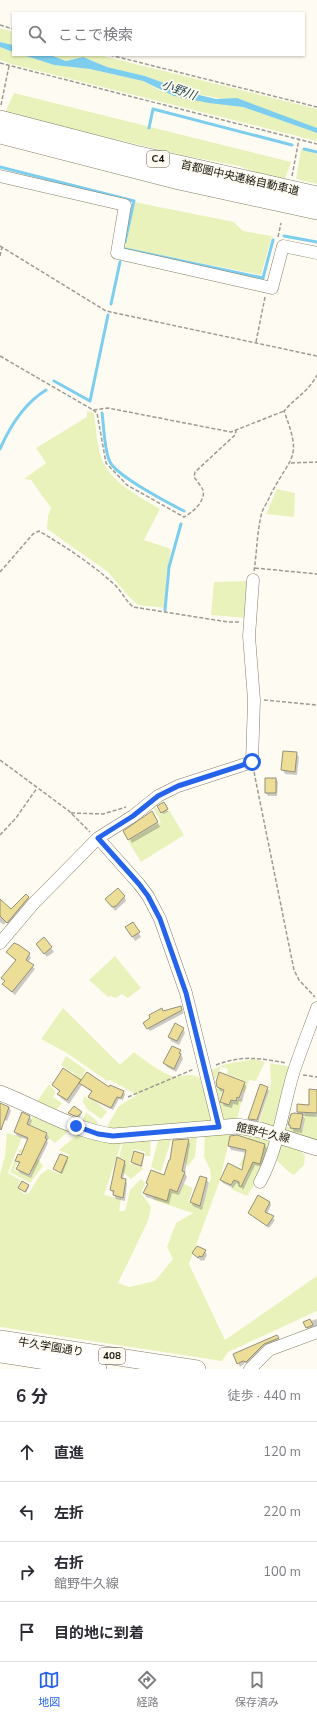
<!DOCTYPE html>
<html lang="ja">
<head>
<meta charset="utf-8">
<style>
	:root { --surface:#fff; --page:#f2f2f3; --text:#2b2b33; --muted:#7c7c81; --line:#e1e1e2; --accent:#2563eb }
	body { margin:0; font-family:"Nunito Sans","Noto Sans JP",sans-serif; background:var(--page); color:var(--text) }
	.stop { position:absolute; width:12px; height:12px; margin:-9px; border:3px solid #2563eb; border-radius:50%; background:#fff }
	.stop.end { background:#2563eb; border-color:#fff; box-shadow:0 1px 4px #0008 }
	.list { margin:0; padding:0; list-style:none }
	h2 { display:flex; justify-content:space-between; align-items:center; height:52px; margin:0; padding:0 16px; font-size:17px }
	h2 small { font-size:13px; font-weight:400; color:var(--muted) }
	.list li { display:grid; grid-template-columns:26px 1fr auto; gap:12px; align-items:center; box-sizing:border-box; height:60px; padding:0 16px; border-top:1px solid var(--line) }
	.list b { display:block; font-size:15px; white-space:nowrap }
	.list p { margin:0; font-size:13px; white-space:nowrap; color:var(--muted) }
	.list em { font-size:13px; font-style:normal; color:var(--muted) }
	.icon { flex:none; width:22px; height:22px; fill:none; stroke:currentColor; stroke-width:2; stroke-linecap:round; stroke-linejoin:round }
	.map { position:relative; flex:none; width:317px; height:1369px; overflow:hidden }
	.search { position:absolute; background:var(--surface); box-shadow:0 1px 3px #0004; left:12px; right:12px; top:12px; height:44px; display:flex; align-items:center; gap:10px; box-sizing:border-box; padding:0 14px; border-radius:0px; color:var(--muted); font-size:15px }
	.sheet { height:292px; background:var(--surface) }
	nav { display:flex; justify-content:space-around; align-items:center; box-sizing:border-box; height:56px; border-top:1px solid var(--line); background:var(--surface); font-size:11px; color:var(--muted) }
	nav a { display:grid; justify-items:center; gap:2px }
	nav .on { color:var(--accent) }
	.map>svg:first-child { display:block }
	.green { fill:#eaf2bb }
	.water { fill:#7dceee }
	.shadow { fill:#0003 }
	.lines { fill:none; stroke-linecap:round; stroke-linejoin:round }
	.stream { stroke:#7dceee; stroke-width:3 }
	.building { fill:#edde97; stroke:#95907a }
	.minor-casing { stroke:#827e68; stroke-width:13 }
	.major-casing { stroke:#827e68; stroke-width:16 }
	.highway-casing { stroke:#827e68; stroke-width:18 }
	.path { stroke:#9c9a91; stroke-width:1.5; stroke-dasharray:4 2; stroke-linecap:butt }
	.minor { stroke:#fff; stroke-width:12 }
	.major { stroke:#fff; stroke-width:15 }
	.highway { stroke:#fff; stroke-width:17 }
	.route { stroke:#2563eb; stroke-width:5 }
	.labels { text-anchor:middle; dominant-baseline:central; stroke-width:3.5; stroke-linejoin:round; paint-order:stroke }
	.shield { fill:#fefcf2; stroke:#5c5a51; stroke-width:1 }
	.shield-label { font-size:10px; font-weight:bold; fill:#16140c }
	.street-label { font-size:11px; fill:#16140c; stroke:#fefcf2 }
	.water-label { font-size:12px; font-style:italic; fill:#143a48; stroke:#fefcf2 }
</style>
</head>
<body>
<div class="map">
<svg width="317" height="1369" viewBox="0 0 317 1369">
	<rect width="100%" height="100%" fill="#fefcf2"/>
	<!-- green -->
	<path class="green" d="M 0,28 L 13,32 L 13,45 L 0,42 Z
		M 0,47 L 13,52 L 13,55 L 23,55 L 54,65 L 90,69 L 143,81 L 161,91 L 243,107 L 317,133 L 317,141 L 11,64 L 0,60 Z
		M 50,55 L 99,55 L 305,106 L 317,109 L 317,128 L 223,99 L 191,93 L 145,76 L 107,67 L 83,57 L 66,61 Z
		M 14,93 L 291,162 L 285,179 L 263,175 L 239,166 L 182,155 L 5,113 Z
		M 301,149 L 317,154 L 317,184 L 296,179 Z
		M 134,202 L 234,222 L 243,231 L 272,236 L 261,275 L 125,248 Z
		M 87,411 L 94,413 C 96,428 97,448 103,462 C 113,484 141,497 160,509 L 144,540 L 171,549 L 166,579 L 165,608 L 138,605 L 130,598 L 108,572 L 47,529 L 48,516 L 51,508 L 31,480 L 24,479 L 46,463 L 36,448 L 87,417 Z
		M 277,489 L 295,493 L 294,517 L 266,514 Z
		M 249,581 L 246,618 L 211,615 L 214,582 Z
		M 156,807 L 161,814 L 169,810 L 184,835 L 141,862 L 128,841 L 161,822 L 153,808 Z
		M 115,956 L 141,988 L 128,998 L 122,994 L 115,998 L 111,996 L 108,997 L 89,980 Z
		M 63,1008 L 120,1065 L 134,1052 C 146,1061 158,1071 172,1076 C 182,1079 188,1071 200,1078 L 212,1121 L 124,1130 L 106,1128 L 119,1106 L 137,1095 L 110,1080 L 107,1081 L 67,1053 L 41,1039 Z
		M 66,1056 L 86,1070 L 78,1085 L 71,1082 L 75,1074 L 61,1065 Z
		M 254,1059 L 265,1062 L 256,1081 L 249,1080 L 245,1093 L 243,1091 L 245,1081 L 227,1074 L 228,1069 L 221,1067 L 212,1085 L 209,1071 L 226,1064 Z
		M 270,1063 L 292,1067 L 276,1130 L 258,1125 L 271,1085 Z
		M 49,1084 L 56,1092 L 53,1097 L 62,1103 L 55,1112 L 36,1103 Z
		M 213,1086 L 223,1090 L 219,1102 L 230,1106 L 231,1101 L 236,1102 L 238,1099 L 242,1099 L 237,1120 L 219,1119 Z
		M 92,1093 L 98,1095 L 96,1101 L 107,1112 L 101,1119 L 87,1109 L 83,1102 L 84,1096 L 88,1099 Z
		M 86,1112 L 97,1121 L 97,1128 L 81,1123 Z
		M 305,1113 L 315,1114 L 317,1118 L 317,1144 L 283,1134 L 284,1127 L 302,1130 L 303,1129 Z
		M 34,1114 L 70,1130 L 55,1143 L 47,1137 L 48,1133 L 29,1124 Z
		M 233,1130 L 274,1140 L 256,1182 L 247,1196 L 231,1189 L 234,1181 L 243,1185 L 250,1172 L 239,1165 L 247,1151 L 248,1137 L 231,1133 L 219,1183 L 189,1264 L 225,1340 L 317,1276 L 317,1311 L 228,1352 L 222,1361 L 0,1327 L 0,1174 L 5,1156 L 7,1133 L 22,1137 L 8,1173 L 20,1180 L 18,1188 L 24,1194 L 29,1193 L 40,1175 L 48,1169 L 60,1174 L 69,1155 L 59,1150 L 78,1134 L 122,1141 L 104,1195 L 121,1199 L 119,1211 L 125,1211 L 130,1190 L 141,1179 L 145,1183 L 141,1193 L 151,1207 L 148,1221 L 118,1283 L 129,1287 L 155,1281 L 173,1259 L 167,1247 L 176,1223 L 193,1213 L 153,1200 L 157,1185 L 178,1193 L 184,1184 L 193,1188 L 188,1202 L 202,1207 L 211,1178 L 210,1169 L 204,1157 L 205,1134 Z
		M 197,1134 L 195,1157 L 188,1166 L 185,1163 L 190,1137 L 176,1135 Z
		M 159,1137 L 172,1137 L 161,1172 L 151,1167 Z
		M 151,1138 L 150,1156 L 145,1156 L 145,1152 L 134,1149 L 129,1163 L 144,1168 L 131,1179 L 120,1170 L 124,1159 L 119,1157 L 123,1142 Z
		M 281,1143 L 297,1147 L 305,1156 L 304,1165 L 294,1175 L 289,1172 L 277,1161 Z
		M 20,1149 L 38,1159 L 43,1166 L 30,1183 L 10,1172 L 14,1161 L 17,1163 L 14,1170 L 31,1177 L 35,1162 L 27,1156 L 18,1152 Z"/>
	<!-- water -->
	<path class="water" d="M 0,42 L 13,45 L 13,52 L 0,47 Z
		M 23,55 L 50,55 L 66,61 L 83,57 L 107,67 L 145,76 L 191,93 L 216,99 L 237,98 L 317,128 L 317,133 L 243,107 L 209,103 L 174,96 L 143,81 L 90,69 L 54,65 Z"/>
	<!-- shadow -->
	<path class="shadow" d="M 296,753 L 299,757 L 297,775 L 285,774 L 283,770 Z
		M 266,779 L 276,779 L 278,782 L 277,796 L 268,796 L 266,793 Z
		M 163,803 L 168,812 L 163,814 L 158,807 Z
		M 152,813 L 160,827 L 132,843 L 125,831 Z
		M 26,895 L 31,901 L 10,926 L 6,922 L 4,925 L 0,922 L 0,901 L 11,911 Z
		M 124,896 L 126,901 L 115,911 L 109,903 Z
		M 132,923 L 141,937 L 135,941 L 127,927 Z
		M 44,938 L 54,952 L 47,957 L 40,949 Z
		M 7,952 L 29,954 L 31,958 L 28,962 L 35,969 L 15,995 L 3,984 L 5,982 L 3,978 L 16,961 Z
		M 181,1007 L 184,1013 L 150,1031 L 146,1026 L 163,1012 Z
		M 183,1028 L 185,1033 L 179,1045 L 171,1041 L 169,1037 Z
		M 180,1051 L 183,1059 L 176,1072 L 167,1067 L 164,1063 Z
		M 80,1080 L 81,1082 L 110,1089 L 111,1086 L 124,1092 L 125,1095 L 123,1100 L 119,1099 L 113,1110 L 91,1099 L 90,1097 L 92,1092 L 82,1085 L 69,1104 L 61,1098 L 58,1094 L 60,1092 L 53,1085 Z
		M 244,1082 L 246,1087 L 242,1102 L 239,1101 L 238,1105 L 233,1104 L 232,1108 L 224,1106 L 222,1102 L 225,1092 L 220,1091 L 218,1087 Z
		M 267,1088 L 269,1091 L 258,1123 L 251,1121 L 249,1119 Z
		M 317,1091 L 317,1117 L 303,1116 L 305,1119 L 302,1133 L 294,1132 L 289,1124 L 300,1115 L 298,1112 L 309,1106 Z
		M 0,1104 L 9,1107 L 11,1111 L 7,1121 L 0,1118 Z
		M 81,1113 L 82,1114 L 79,1118 L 69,1114 Z
		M 23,1114 L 30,1117 L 32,1121 L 29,1127 L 47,1134 L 49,1138 L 47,1141 L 48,1143 L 31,1178 L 20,1173 L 17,1169 L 20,1165 L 17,1161 L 21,1156 L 28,1140 L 17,1136 L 15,1132 Z
		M 188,1140 L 190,1144 L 185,1173 L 187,1177 L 179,1195 L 172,1193 L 169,1204 L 146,1197 L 144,1193 L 164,1177 Z
		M 265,1145 L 267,1149 L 262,1167 L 255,1165 L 243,1190 L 240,1185 L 236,1183 L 233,1188 L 223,1183 L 221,1180 L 243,1171 L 247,1153 L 231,1150 L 229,1146 Z
		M 60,1155 L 68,1160 L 62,1174 L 54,1169 Z
		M 144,1155 L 142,1167 L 133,1164 L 132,1162 Z
		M 124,1161 L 126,1165 L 123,1179 L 127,1183 L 125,1201 L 116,1199 L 111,1190 Z
		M 206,1179 L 209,1183 L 202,1210 L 193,1206 L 191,1202 Z
		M 28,1185 L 29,1187 L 26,1193 L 19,1188 Z
		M 270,1202 L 271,1205 L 267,1214 L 275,1220 L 269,1228 L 249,1213 Z
		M 205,1251 L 207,1255 L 204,1261 L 202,1260 L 201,1261 L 193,1253 Z
		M 317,1319 L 317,1330 L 309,1331 L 304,1323 Z
		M 277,1336 L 280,1341 L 248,1364 L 245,1363 L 240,1367 L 234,1355 Z"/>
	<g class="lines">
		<!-- stream -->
		<path class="stream" d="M 149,128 L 153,109 L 292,145
			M 304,149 L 317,152
			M 0,167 L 134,201 L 125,242
			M 284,236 L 317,242
			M 125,249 L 263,278 L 273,240
			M 111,304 L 120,262
			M 54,381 L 90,401 L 108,315
			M 102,413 C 104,426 104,450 110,462 C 117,476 168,503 184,511
			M 0,449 C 10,426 25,403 46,390
			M 165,610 L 169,567 L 181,524"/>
	</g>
	<!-- building -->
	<path class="building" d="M 283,751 L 297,752 L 295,772 L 281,770 Z
		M 265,778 L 276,778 L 276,793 L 265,793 Z
		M 164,802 L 168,809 L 161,813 L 157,806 Z
		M 152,811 L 158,822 L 128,840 L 123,831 Z
		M 118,888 L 125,896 L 116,906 L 112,907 L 105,899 Z
		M 26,894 L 29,897 L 7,923 L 0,916 L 0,899 L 11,909 Z
		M 133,922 L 140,932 L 132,937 L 125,927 Z
		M 44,937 L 52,947 L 44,954 L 36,944 Z
		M 14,943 L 19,945 L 30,953 L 26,960 L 34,965 L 12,992 L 2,984 L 5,981 L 1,978 L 16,960 L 6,952 Z
		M 181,1006 L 182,1010 L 147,1029 L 143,1023 L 150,1018 L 149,1015 L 162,1008 L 163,1011 Z
		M 175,1023 L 184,1028 L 177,1041 L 168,1037 Z
		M 172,1046 L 181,1050 L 179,1053 L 181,1054 L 174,1069 L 163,1063 Z
		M 63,1068 L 81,1080 L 67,1100 L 57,1094 L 60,1091 L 52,1085 Z
		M 87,1072 L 109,1087 L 110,1085 L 124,1091 L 121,1098 L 117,1097 L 111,1108 L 88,1097 L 92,1091 L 79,1083 Z
		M 219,1072 L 245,1082 L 239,1098 L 237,1097 L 236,1101 L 231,1100 L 229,1105 L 220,1102 L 224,1090 L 217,1087 L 216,1082 Z
		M 260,1084 L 268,1087 L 257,1120 L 248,1119 Z
		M 309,1089 L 317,1090 L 317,1113 L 297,1112 L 297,1104 L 309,1105 Z
		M 0,1103 L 9,1107 L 1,1130 L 0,1129 Z
		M 74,1106 L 82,1112 L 77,1117 L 68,1113 Z
		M 22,1112 L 30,1116 L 27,1124 L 47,1133 L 45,1138 L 47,1139 L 29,1175 L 16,1169 L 20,1162 L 15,1161 L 18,1154 L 21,1155 L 28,1138 L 14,1132 Z
		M 294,1113 L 303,1114 L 300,1129 L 290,1128 L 290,1125 L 288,1125 L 291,1114 Z
		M 237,1135 L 265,1144 L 260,1164 L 253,1162 L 241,1187 L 239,1186 L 239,1182 L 234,1180 L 231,1185 L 220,1180 L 228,1163 L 242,1170 L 246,1150 L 228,1146 L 230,1136 Z
		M 189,1139 L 182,1171 L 185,1172 L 177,1192 L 170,1189 L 167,1201 L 143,1193 L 148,1184 L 146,1183 L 151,1170 L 164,1175 L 169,1160 L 170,1160 L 173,1140 Z
		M 134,1151 L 144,1154 L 141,1166 L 131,1162 Z
		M 60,1154 L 68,1157 L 61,1173 L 53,1169 Z
		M 117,1157 L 125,1161 L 121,1178 L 126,1179 L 123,1198 L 113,1195 L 114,1191 L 110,1190 Z
		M 200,1176 L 207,1178 L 200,1206 L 190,1202 Z
		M 22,1181 L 29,1185 L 25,1192 L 18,1188 Z
		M 258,1195 L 270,1202 L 265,1212 L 274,1216 L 267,1226 L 248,1213 Z
		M 197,1246 L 206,1250 L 202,1257 L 199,1256 L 198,1258 L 192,1253 Z
		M 310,1319 L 313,1325 L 306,1328 L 303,1322 Z
		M 277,1335 L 279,1338 L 264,1344 L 246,1362 L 243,1361 L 237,1364 L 233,1354 Z"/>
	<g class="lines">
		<defs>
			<path id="minor" d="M 0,176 L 125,205 L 117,253 L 272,288 L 283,246 L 317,253
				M 98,838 L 139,884 L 148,896 L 160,919 L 186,993 L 219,1127
				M 0,943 L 33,904 L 98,838 L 133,816 L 158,796 L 178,786 L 252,762 L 254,700 L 249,636 L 253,580
				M 260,1182 C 278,1149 282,1111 293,1074 C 300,1052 309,1030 317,1008
				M 250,1369 L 269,1350 L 317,1332"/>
			<path id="major" d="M 0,1093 C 38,1108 72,1130 113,1136 L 238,1126 L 260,1130 L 317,1148"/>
			<path id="highway" d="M 0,119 L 135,154 L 317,195
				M 0,135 L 179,181 L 317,211
				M 0,1339 L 197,1369
				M 0,1354 L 98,1369"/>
		</defs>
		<!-- minor casing -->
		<use href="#minor" class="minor-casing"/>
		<!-- major casing -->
		<use href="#major" class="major-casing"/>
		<!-- highway casing -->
		<use href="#highway" class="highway-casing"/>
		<!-- path -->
		<path class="path" d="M 0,25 L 13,29
			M 110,55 L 317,107
			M 0,63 L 317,144
			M 1,105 L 9,66
			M 292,176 L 299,139
			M 278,237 L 281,223
			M 0,246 L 106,311 L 317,356
			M 0,256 L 2,247
			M 256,342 L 265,297
			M 0,356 L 93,410 L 108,408 L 231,432 L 284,411
			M 93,410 L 97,413 L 106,463 L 127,485 L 184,517 C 192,513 206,501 203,490 C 201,486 197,481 194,477 L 195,472 L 235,435 L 236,431
			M 291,463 L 317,462
			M 255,568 L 317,574
			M 254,571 C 257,552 257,530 262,512 C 264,507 268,501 270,496 C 291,454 303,461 284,411 C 296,397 308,392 317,375
			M 0,572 L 33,534 L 39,531 C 66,547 92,564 115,585 C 122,592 126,601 133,607 L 228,622 L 240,622
			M 264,700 L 317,705
			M 0,760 L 69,811 L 90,832
			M 254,772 L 294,970 L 299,980 L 315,997
			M 71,813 L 103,814 L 126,807
			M 0,835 L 16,818 L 37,788
			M 216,1065 C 242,1055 259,1058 286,1063
			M 303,1075 L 317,1077
			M 128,1097 L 194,1069"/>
		<!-- minor -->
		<use href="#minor" class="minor"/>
		<!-- major -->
		<use href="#major" class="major"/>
		<!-- highway -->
		<use href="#highway" class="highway"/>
	</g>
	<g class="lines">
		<!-- route -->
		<path class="route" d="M 76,1126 L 98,1134 L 113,1136 L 219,1127 L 186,993 L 160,919 L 148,896 L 139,884 L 98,838 L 133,816 L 158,796 L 178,786 L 252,762"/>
	</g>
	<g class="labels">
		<!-- shield labels -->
		<g class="shield">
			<rect x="147" y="151" width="22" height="16" rx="3"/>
			<rect x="99" y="1348" width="26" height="16" rx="3"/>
		</g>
		<g class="shield-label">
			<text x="158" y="159">C4</text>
			<text x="112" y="1356">408</text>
		</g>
		<!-- street labels -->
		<g class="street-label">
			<text transform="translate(240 178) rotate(13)">首都圏中央連絡自動車道</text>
			<text transform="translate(263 1133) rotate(13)">館野牛久線</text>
			<text transform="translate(51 1347) rotate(9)">牛久学園通り</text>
		</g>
		<!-- water labels -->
		<g class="water-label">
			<text transform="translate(179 90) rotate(20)">小野川</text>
		</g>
	</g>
</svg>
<div class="stop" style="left:252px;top:762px"></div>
<div class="stop end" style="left:76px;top:1126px"></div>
<div class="search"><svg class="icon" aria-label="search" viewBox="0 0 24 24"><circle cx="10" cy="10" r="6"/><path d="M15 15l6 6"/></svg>ここで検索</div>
</div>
<section class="sheet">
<h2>6 分<small>徒歩 · 440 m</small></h2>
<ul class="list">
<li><svg class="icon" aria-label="ahead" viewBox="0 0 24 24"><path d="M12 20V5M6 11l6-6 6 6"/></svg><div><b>直進</b></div><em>120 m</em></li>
<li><svg class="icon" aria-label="left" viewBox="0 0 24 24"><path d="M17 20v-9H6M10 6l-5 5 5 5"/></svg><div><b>左折</b></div><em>220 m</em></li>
<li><svg class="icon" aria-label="right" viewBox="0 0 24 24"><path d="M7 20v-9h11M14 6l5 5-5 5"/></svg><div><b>右折</b><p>館野牛久線</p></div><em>100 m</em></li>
<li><svg class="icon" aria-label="arrive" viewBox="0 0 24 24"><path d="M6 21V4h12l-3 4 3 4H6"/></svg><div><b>目的地に到着</b></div></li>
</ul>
</section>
<nav>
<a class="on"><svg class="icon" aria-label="map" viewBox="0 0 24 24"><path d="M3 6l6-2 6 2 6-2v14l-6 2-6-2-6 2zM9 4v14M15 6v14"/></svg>地図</a>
<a><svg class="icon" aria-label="directions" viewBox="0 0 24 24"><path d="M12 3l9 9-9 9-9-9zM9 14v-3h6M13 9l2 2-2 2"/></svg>経路</a>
<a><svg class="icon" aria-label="saved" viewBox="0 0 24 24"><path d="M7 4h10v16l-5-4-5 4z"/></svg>保存済み</a>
</nav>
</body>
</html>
